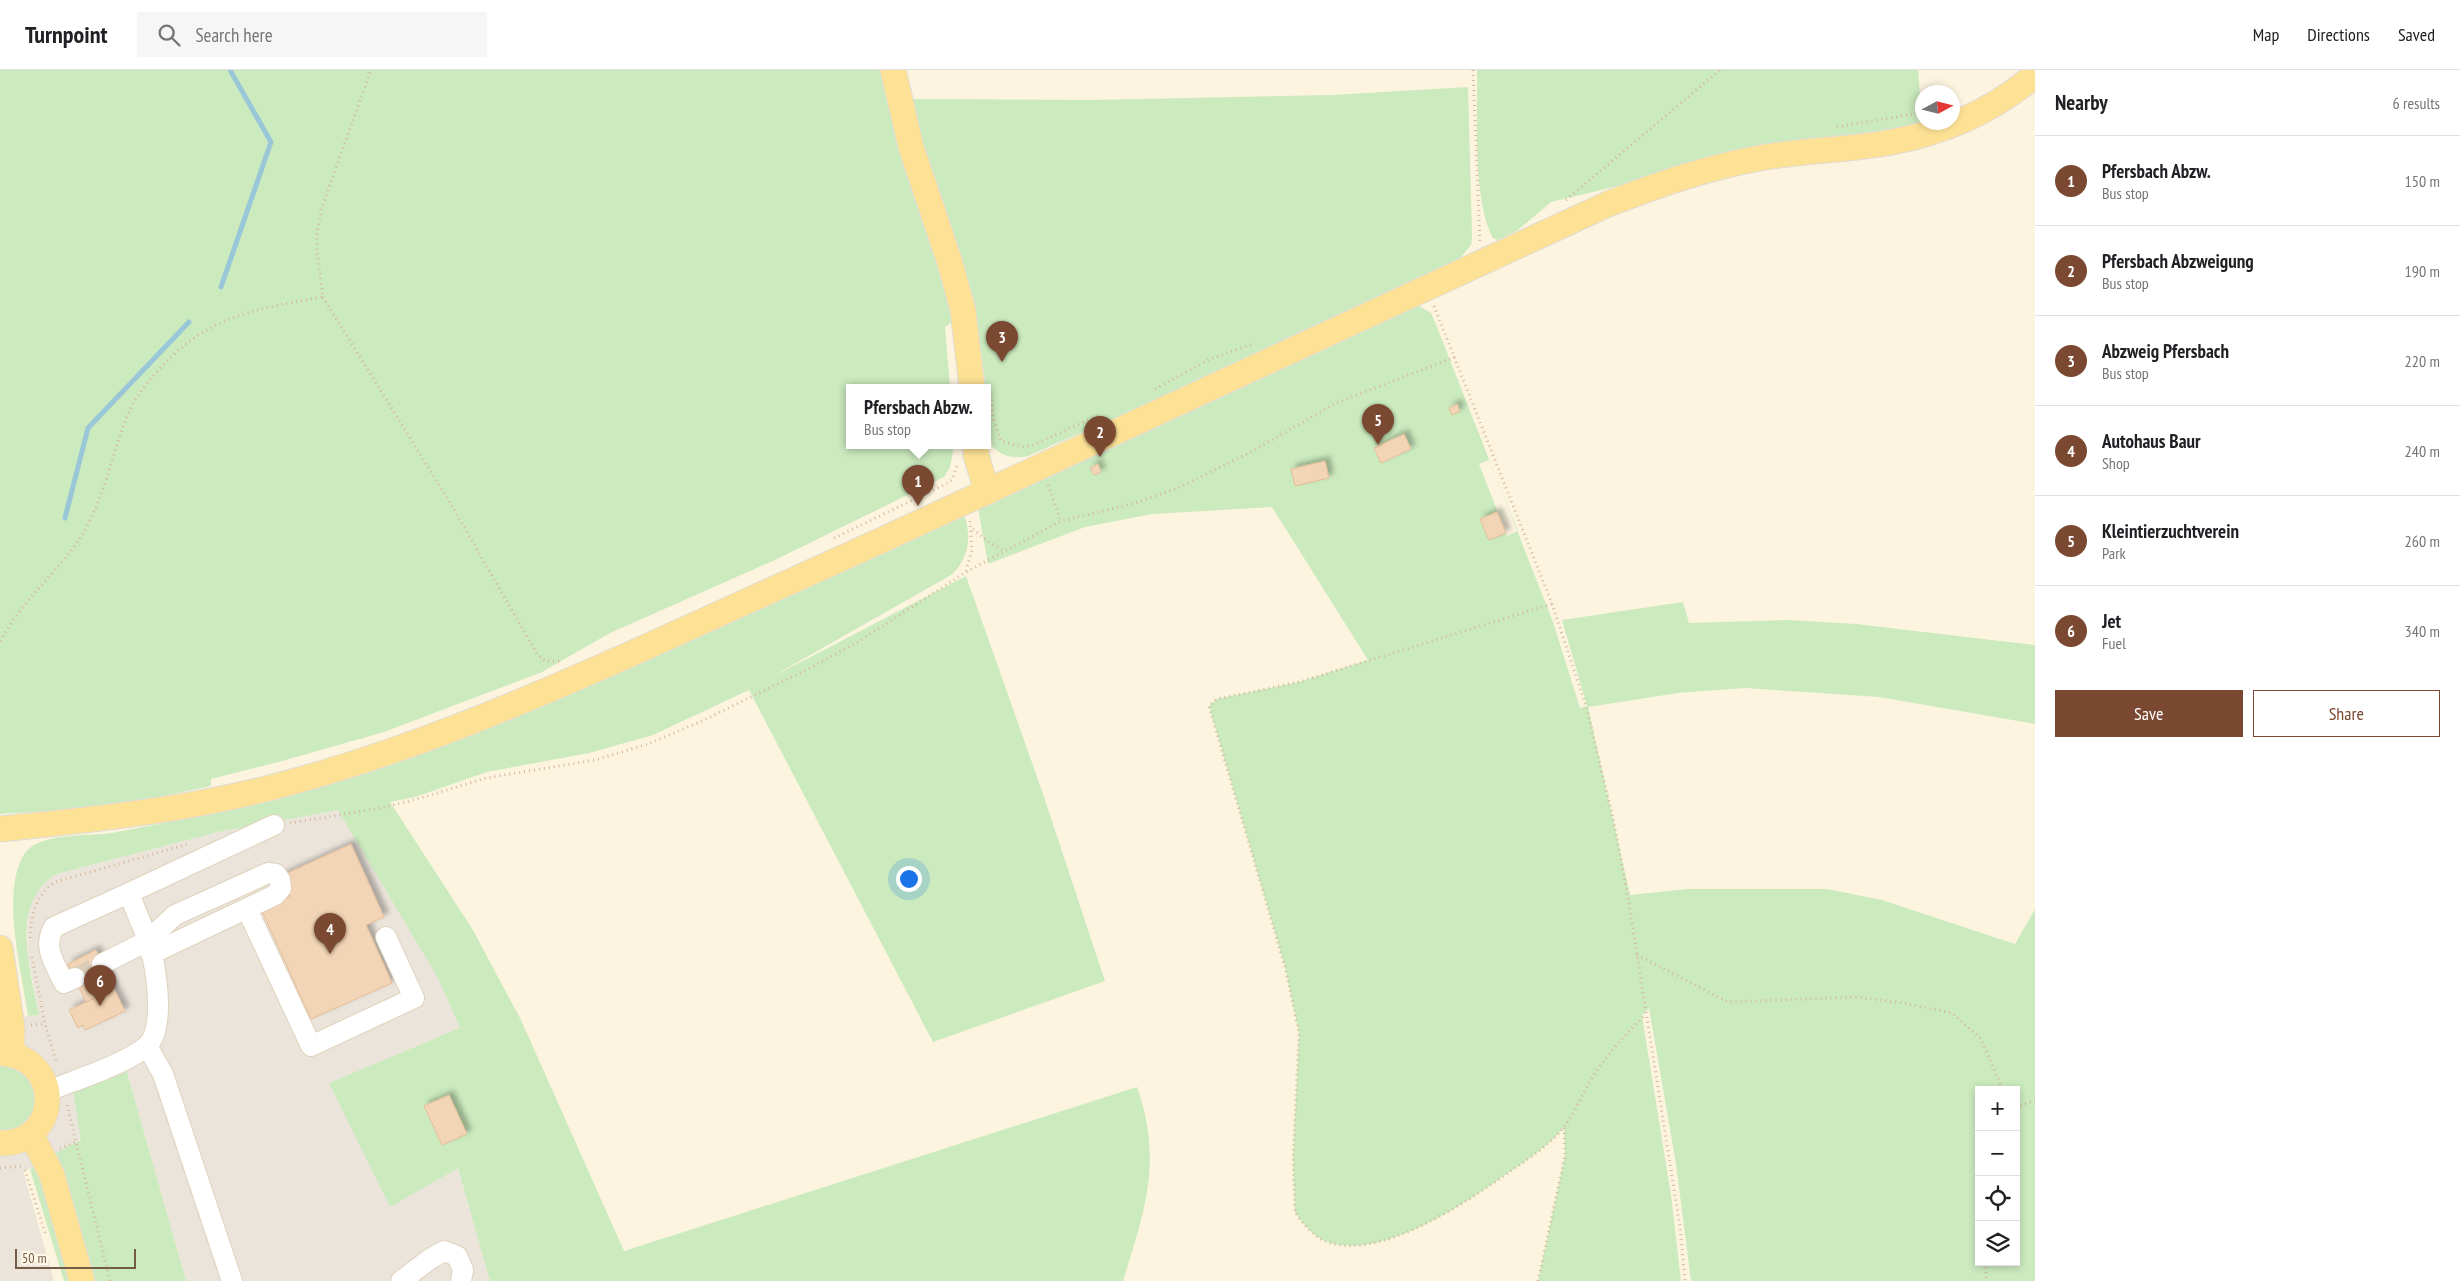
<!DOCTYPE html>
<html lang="en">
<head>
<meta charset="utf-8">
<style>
	:root { --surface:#fff; --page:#f6f6f6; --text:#202124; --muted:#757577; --line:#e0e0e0; --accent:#7b4931 }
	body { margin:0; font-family:"PT Sans Narrow",sans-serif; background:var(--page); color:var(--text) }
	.controls { position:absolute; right:15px; bottom:15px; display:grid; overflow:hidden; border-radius:0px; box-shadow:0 2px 8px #0003 }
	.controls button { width:45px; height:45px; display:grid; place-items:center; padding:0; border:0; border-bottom:1px solid var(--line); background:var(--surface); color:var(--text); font:25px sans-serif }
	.compass { position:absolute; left:1915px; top:15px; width:45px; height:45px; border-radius:50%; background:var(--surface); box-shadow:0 2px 8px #0003; rotate:83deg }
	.scale { position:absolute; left:15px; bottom:12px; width:121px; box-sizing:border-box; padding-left:5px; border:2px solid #735b47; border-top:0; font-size:14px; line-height:18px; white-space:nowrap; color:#735b47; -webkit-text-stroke:4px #fff8e5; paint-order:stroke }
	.you { position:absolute; left:908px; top:808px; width:18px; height:18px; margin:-12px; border:4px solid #fff; border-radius:50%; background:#1a73e8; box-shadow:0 0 0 8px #1a73e833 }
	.badge { display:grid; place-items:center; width:32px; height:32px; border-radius:50%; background:var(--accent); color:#fff; font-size:16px; font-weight:700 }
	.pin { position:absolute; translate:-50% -41px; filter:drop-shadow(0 1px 2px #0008) }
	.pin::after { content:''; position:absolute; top:26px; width:18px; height:15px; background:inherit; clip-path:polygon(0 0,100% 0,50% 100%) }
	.popup { position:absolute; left:846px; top:314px; width:145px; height:65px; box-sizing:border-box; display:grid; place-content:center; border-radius:0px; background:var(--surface); filter:drop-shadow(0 1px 4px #0005); font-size:16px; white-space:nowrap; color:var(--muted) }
	.popup b { font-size:19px; color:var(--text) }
	.popup::after { content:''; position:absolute; left:50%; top:100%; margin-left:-10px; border:10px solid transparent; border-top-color:var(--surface) }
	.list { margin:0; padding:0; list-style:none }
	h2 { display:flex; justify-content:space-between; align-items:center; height:65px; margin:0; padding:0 20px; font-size:21px }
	h2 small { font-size:16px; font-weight:400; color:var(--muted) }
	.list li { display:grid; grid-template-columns:32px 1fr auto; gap:15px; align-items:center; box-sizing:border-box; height:90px; padding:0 20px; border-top:1px solid var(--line) }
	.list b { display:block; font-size:19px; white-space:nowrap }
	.list p { margin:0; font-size:16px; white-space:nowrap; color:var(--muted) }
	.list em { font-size:16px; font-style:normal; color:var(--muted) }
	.actions { display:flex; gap:10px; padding:15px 20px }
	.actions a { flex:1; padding:11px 0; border:1px solid var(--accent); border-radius:0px; text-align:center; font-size:18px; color:var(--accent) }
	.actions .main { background:var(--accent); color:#fff }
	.icon { flex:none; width:28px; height:28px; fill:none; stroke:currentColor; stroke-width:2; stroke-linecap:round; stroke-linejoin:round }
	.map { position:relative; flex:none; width:2035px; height:1211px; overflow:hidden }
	header { display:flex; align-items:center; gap:30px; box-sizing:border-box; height:70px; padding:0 25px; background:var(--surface); border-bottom:1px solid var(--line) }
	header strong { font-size:24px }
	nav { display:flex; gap:28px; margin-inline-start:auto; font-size:18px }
	.search { width:350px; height:45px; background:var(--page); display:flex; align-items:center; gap:12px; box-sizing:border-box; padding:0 18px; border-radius:0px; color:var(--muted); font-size:19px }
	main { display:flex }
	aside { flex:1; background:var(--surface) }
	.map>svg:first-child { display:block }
	.industrial { fill:#eae4db }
	.green { fill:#cbeabe; fill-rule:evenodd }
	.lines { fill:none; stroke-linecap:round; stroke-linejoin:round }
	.stream { stroke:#9ac7d8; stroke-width:5 }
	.building { fill:#f2d5b6; stroke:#e5bd96; filter:url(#shadow) }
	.minor-tunnel { stroke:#daceb9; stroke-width:20; stroke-dasharray:20 10; stroke-linecap:butt }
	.minor-casing { stroke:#e0d1bb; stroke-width:22 }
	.major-casing { stroke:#e0dbd7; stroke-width:27 }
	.path { stroke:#d6b89a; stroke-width:3; stroke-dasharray:1 4; stroke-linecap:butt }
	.minor { stroke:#fff; stroke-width:20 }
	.major { stroke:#fde295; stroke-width:25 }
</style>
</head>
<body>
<header>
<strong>Turnpoint</strong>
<div class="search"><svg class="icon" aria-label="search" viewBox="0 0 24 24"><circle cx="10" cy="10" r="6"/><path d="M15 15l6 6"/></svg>Search here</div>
<nav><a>Map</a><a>Directions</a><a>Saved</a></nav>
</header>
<main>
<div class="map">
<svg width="2035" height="1211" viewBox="0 0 2035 1211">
	<defs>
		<filter id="shadow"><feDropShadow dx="4.5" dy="-4.5" stdDeviation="2.5" flood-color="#0004"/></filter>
	</defs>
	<rect width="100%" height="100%" fill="#fcf4df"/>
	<!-- industrial -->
	<path class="industrial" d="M 338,739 L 438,908 L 461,958 L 329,1013 L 458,1098 L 490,1211 L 186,1211 L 127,1002 L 81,1070 L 35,1097 L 23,1101 L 54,1211 L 0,1211 L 0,949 L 39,945 L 28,887 L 27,858 L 29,837 L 36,822 L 46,810 L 57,804 L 218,762 Z"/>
	<!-- green -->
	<path class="green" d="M 0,0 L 884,0 L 955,250 L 945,257 L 950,317 L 849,317 L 849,375 L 954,375 L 950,397 L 944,407 L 775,490 L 610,563 L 542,602 L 384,662 L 282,691 L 211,709 L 211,716 L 112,737 L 0,744 Z
		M 1477,0 L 1918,0 L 1922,52 L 1911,59 L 1747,80 L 1686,93 L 1618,116 L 1551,132 L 1518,160 L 1498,170 L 1493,168 C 1472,130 1478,46 1477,0 Z
		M 1468,17 L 1472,166 L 1471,175 L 1457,192 L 1219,302 L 1028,386 C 1014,389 1003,387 992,376 L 981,278 L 904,29 L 1090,30 L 1332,25 Z
		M 1417,235 L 1431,243 L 1435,252 L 1553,552 L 1580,638 L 1587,636 L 1562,550 L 1683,532 L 1689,553 L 1788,550 L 1856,554 L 2035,575 L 2035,654 L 1879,627 L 1745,618 L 1678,623 L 1588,637 L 1630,825 L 1687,819 L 1827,819 L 1882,830 L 2015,874 L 2035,839 L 2035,1211 L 1691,1211 L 1676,1094 L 1649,938 L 1642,946 L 1671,1125 L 1681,1211 L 1538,1211 L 1565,1085 L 1564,1057 C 1548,1077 1526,1091 1505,1105 C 1465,1134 1377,1193 1325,1171 C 1314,1167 1301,1152 1295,1142 L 1293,1089 L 1299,963 L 1285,897 L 1209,636 L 1217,629 L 1299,612 L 1368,590 L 1272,437 L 1152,444 L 1085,457 L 988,494 L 978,438 ZM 1489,390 L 1518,461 L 1507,466 L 1479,394 ZM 1979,1020 L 2016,1020 L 2016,1192 L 1979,1192 Z
		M 964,445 C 972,466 969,489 951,505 L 768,609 L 966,506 L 1042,721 L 1105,911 L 933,972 L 749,620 L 653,665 L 589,683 L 487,702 L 415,727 L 390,732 L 473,860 L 521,950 L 624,1181 L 1137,1017 C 1163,1091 1145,1140 1123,1211 L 490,1211 L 458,1098 L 390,1137 L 329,1013 L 460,958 L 438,908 L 338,740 L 218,762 L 57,804 C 8,831 31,902 39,945 L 28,946 C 22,902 1,826 23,786 C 37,761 88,767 112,763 C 219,743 322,721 424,683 Z
		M 0,992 L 26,1000 L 39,1025 L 31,1052 L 0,1064 Z
		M 127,1002 L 186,1211 L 89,1211 L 56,1083 L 81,1070 L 73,1022 Z
		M 35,1097 L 41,1108 L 71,1211 L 64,1211 L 30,1099 Z"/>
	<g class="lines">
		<!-- stream -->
		<path class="stream" d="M 221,217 L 271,72 L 230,0
			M 65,448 L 88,358 L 189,252"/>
	</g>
	<!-- building -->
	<path class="building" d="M 1457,334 L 1460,341 L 1452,345 L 1449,338 Z
		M 1404,364 L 1411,379 L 1381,393 L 1374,378 Z
		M 1325,391 L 1329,408 L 1295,416 L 1291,399 Z
		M 1098,394 L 1101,402 L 1094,405 L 1090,398 Z
		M 1497,442 L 1506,463 L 1489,470 L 1480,449 Z
		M 351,774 L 384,847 L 366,855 L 392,913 L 311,949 L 261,839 L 290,826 L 281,806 Z
		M 96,880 L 114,919 L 86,932 L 68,894 Z
		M 114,919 L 125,941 L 85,960 L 83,955 L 78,958 L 69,940 Z
		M 449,1025 L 467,1064 L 442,1075 L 424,1036 Z"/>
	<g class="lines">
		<!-- minor-tunnel -->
		<path class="minor-tunnel" d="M 75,908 L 102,894"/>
		<defs>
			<path id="minor" d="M 247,839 L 311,976 L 414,928 L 386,867
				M 102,894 L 147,871 L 175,845 L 268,803 L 276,804 L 280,810 L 281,818 L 275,825 L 151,884
				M 75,908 L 64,913 C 55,894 42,877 54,857 L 129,823
				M 147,976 L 163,1004 L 232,1211
				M 48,1021 C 75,1010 123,995 146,977 C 165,961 157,907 152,884 C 147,864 136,843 129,823 L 274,755
				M 401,1211 L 430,1189 L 444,1181 L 457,1186 L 463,1200 L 461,1211"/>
			<path id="major" d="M 893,0 L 911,77 L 950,193 L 963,240 L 972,317
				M 976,375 L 976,385 L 987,422
				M 0,759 C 99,749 196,739 292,712 C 413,679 528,630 642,579 C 721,543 801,507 880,471 C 1123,359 1365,245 1608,134 C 1660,114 1705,98 1760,88 C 1804,80 1849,80 1892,72 C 1945,62 1994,40 2035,5
				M 0,878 L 12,957 L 12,984
				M 0,983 C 65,987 61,1075 0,1073
				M 31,1064 L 52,1105 L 82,1211"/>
		</defs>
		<!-- minor casing -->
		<use href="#minor" class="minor-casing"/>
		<!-- major casing -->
		<use href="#major" class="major-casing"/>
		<!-- path -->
		<path class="path" d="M 1473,0 L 1480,171
			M 1837,57 L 1919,43
			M 1566,130 L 1720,0
			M 323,227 L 452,436 L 537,584 L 545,591 L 562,591
			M 1434,236 L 1552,534 L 1586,636 L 1614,753 L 1628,828 L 1680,1157 L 1685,1211
			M 1155,319 L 1210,289 L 1253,274
			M 991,325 L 993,348 L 1001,371 L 1022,377 L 1033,375 L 1099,345
			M 1048,415 L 1061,451
			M 973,459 L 989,472 L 1003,480
			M 834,468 L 944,415 L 952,410 L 957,396
			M 966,501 L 972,480 L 970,451
			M 1552,534 L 1299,612 L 1217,629 L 1209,636 L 1285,897 L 1299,963 L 1293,1089 L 1295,1142 C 1301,1152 1314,1167 1325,1171 C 1376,1193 1467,1132 1508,1103 C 1525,1091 1544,1079 1559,1063 C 1573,1048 1581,1026 1592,1008 C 1607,984 1626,964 1646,944
			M 0,571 C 10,555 20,539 33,525 C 53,501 77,479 90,450 C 108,415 114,375 130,340 C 136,326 146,314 156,303 C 205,246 254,239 323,227 L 317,181 L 317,163 L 322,137 L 371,0
			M 290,753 L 381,738 L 417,729 L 486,708 L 595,690 L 648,674 L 702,651 L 808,599 L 858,572 L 966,502 L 1061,451 L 1135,433 L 1178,418 L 1249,383 L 1336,333 L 1455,287
			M 30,868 C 31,845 35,826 55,812 L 188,774
			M 1637,885 L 1728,932 L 1857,927 L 1903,933 L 1952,943 L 1981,969 L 2003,1020
			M 32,887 L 45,954 L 56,990
			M 31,955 L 45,954
			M 67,1035 L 110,1211
			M 2016,1038 L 2035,1030
			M 60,1079 L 75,1072
			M 0,1098 L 25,1096
			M 25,1100 L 46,1165
			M 1986,1192 L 1986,1211
			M 1538,1211 L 1565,1085 L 1564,1057"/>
		<!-- minor -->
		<use href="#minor" class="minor"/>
		<!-- major -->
		<use href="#major" class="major"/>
	</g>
</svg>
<div class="controls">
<button>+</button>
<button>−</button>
<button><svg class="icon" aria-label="locate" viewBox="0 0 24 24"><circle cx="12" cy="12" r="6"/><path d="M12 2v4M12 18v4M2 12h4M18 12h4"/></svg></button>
<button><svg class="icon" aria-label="layers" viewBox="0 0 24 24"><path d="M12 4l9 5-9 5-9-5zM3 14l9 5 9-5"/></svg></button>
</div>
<svg class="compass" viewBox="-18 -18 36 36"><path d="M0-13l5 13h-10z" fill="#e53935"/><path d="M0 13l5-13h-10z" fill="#757577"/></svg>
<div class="scale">50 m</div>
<div class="you"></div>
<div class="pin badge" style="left:918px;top:436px">1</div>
<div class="popup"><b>Pfersbach Abzw.</b>Bus stop</div>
<div class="pin badge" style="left:1100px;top:387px">2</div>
<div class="pin badge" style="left:1002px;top:292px">3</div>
<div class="pin badge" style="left:330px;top:884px">4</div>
<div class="pin badge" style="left:1378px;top:375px">5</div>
<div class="pin badge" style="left:100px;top:936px">6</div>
</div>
<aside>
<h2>Nearby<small>6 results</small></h2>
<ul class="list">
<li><span class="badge">1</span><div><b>Pfersbach Abzw.</b><p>Bus stop</p></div><em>150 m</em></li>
<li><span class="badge">2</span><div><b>Pfersbach Abzweigung</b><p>Bus stop</p></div><em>190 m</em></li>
<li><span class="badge">3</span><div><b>Abzweig Pfersbach</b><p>Bus stop</p></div><em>220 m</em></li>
<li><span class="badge">4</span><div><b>Autohaus Baur</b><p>Shop</p></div><em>240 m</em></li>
<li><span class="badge">5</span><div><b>Kleintierzuchtverein</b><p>Park</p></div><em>260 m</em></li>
<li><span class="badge">6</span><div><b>Jet</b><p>Fuel</p></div><em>340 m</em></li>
</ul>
<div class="actions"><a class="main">Save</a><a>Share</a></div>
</aside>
</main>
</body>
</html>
